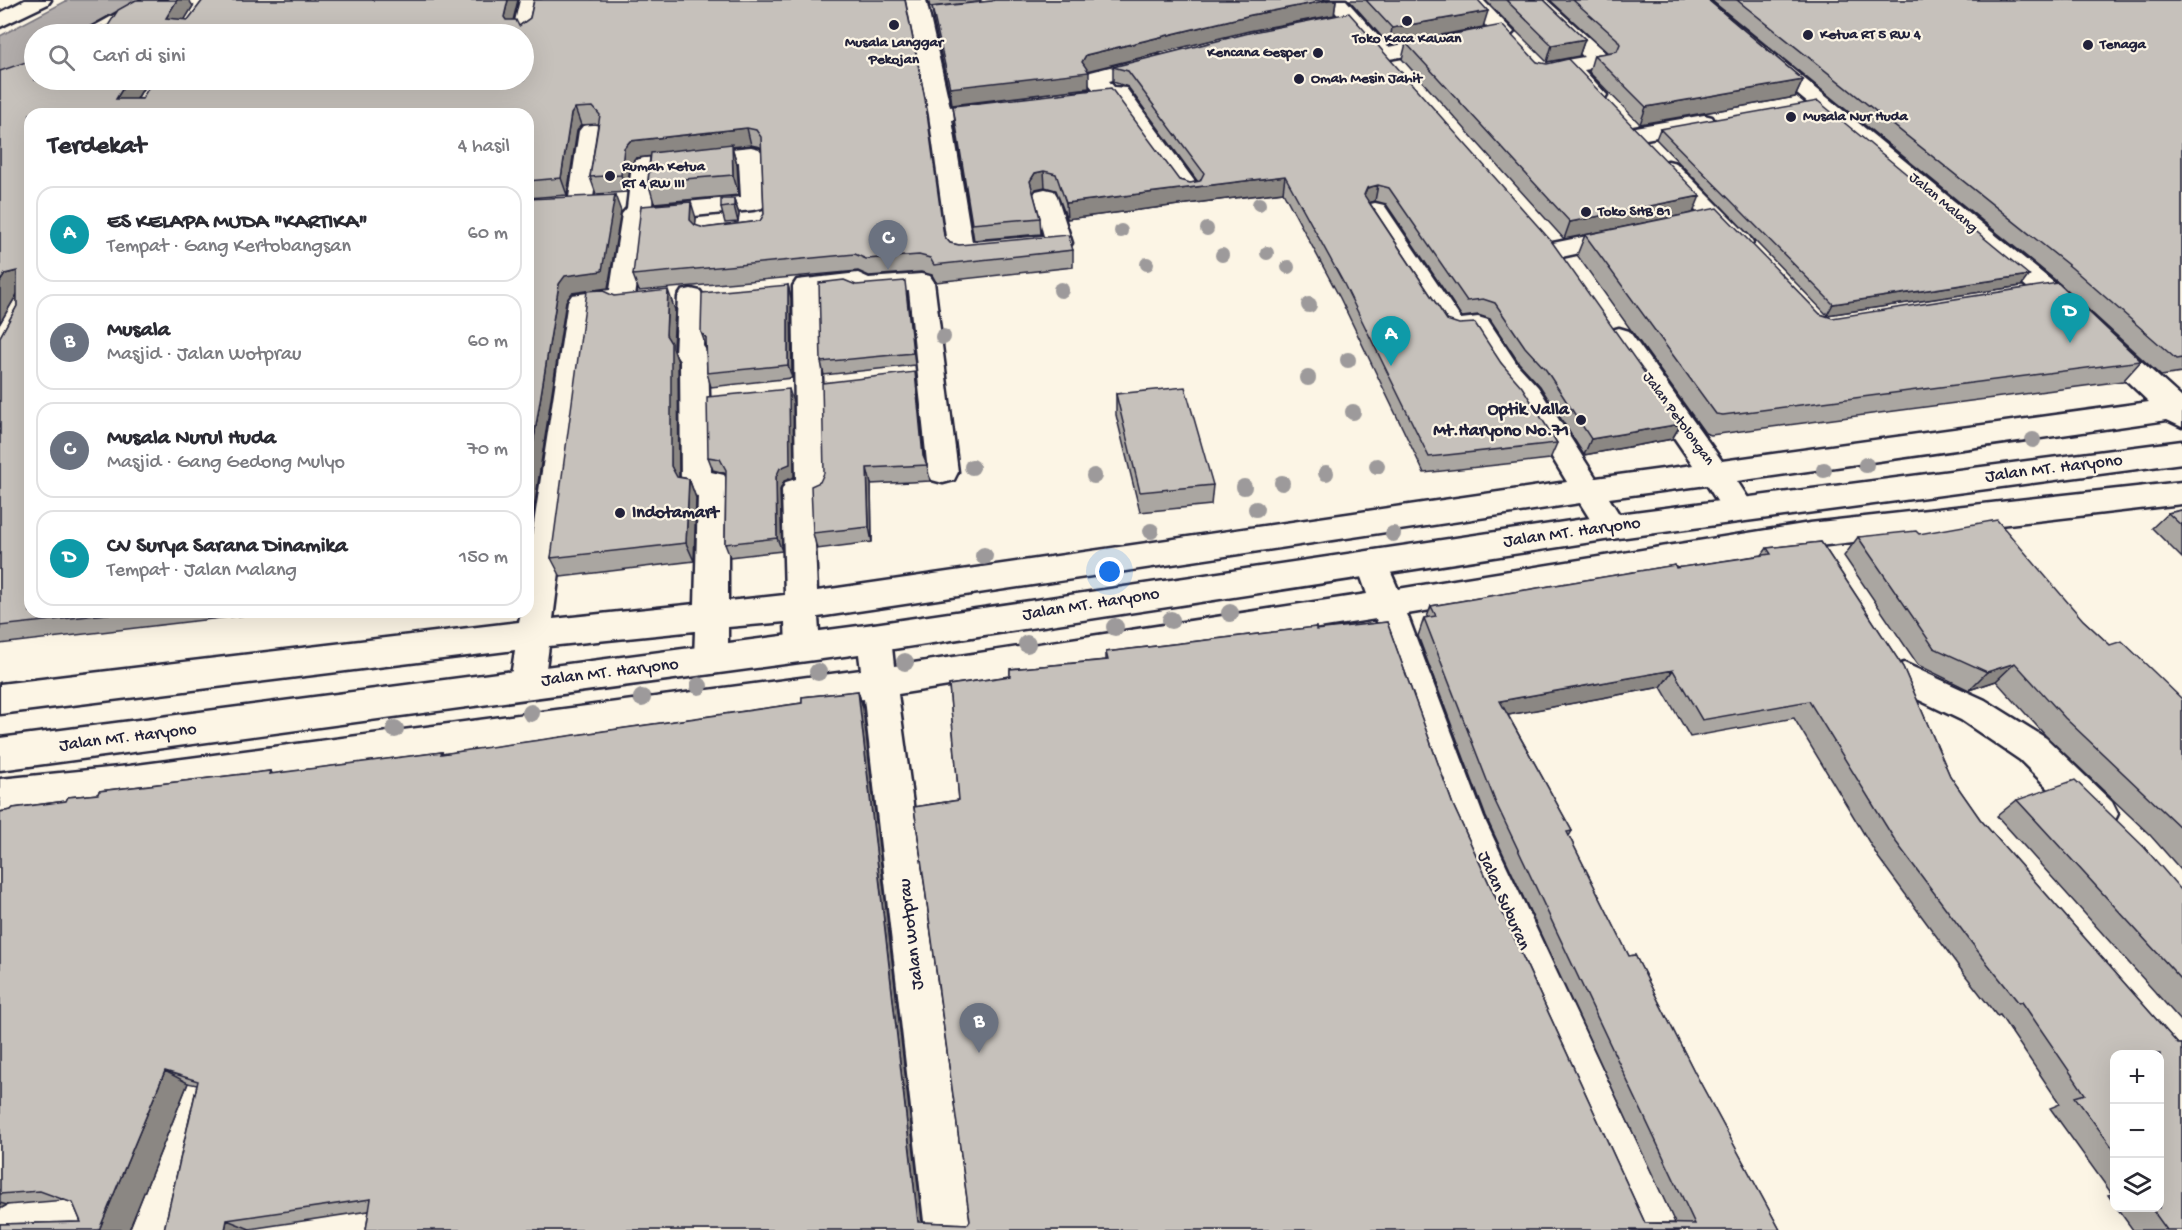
<!DOCTYPE html>
<html lang="id">
<head>
<meta charset="utf-8">
<style>
	:root { --surface:#fff; --page:#f2f2f3; --text:#2b2b33; --muted:#7c7c81; --line:#e1e1e2; --accent:#22223b }
	body { margin:0; font-family:"Gochi Hand",sans-serif; background:var(--page); color:var(--text) }
	.controls { position:absolute; right:18px; bottom:18px; display:grid; overflow:hidden; border-radius:12px; box-shadow:0 6px 24px #0002 }
	.controls button { width:54px; height:54px; display:grid; place-items:center; padding:0; border:0; border-bottom:2px solid var(--line); background:var(--surface); color:var(--text); font:30px sans-serif }
	.you { position:absolute; left:1110px; top:572px; width:21px; height:21px; margin:-15px; border:4px solid #fff; border-radius:50%; background:#1a73e8; box-shadow:0 0 0 9px #1a73e833 }
	.badge { display:grid; place-items:center; width:39px; height:39px; border-radius:50%; background:var(--accent); color:#fff; font-size:20px; font-weight:700 }
	.pin { position:absolute; translate:-50% -50px; filter:drop-shadow(0 2px 3px #0008) }
	.pin::after { content:''; position:absolute; top:32px; width:21px; height:18px; background:inherit; clip-path:polygon(0 0,100% 0,50% 100%) }
	.list { margin:0; padding:0; list-style:none }
	h2 { display:flex; justify-content:space-between; align-items:center; height:78px; margin:0; padding:0 24px; font-size:26px }
	h2 small { font-size:20px; font-weight:400; color:var(--muted) }
	.list li { display:grid; grid-template-columns:39px 1fr auto; gap:18px; align-items:center; box-sizing:border-box; height:96px; margin:0 12px 12px; padding:0 12px; border:2px solid var(--line); border-radius:18px }
	.list b { display:block; font-size:22px; white-space:nowrap }
	.list p { margin:0; font-size:20px; white-space:nowrap; color:var(--muted) }
	.list em { font-size:20px; font-style:normal; color:var(--muted) }
	.icon { flex:none; width:33px; height:33px; fill:none; stroke:currentColor; stroke-width:2; stroke-linecap:round; stroke-linejoin:round }
	.map { position:relative; flex:none; width:2182px; height:1230px; overflow:hidden }
	.search { position:absolute; background:var(--surface); box-shadow:0 6px 24px #0002; left:24px; top:24px; width:510px; height:66px; display:flex; align-items:center; gap:15px; box-sizing:border-box; padding:0 21px; border-radius:33px; color:var(--muted); font-size:22px }
	.panel { position:absolute; background:var(--surface); box-shadow:0 6px 24px #0002; left:24px; top:108px; width:510px; height:510px; border-radius:18px }
	.map>svg:first-child { display:block }
	.water { fill:#b2adab; stroke:#78757e; stroke-width:1.5 }
	.lines { fill:none; stroke-linecap:round; stroke-linejoin:round }
	.minor-casing { stroke:#22223b; stroke-width:5 }
	.primary-casing { stroke:#22223b; stroke-width:5 }
	.minor { fill:#fcf5e5; fill-rule:evenodd }
	.primary { fill:#fcf5e5; fill-rule:evenodd }
	.tree { fill:#9d9a9b }
	.wall { fill:#aaa6a1; stroke:#22223b; stroke-width:1.5 }
	.shaded-wall { fill:#8b8783; stroke:#22223b; stroke-width:1.5 }
	.building { fill:#c6c1bb; stroke:#22223b; stroke-width:1.5 }
	.poi-dot { fill:#22223b; stroke:#fcf5e5; stroke-width:2 }
	.labels { text-anchor:middle; dominant-baseline:central; stroke-width:4.5; stroke-linejoin:round; paint-order:stroke }
	.far-poi-label { font-size:15px; font-weight:bold; fill:#22223b; stroke:#fcf5e5; text-anchor:start }
	.far-street-label { font-size:15px; fill:#22223b; stroke:#fcf5e5 }
	.poi-label { font-size:18px; font-weight:bold; fill:#22223b; stroke:#fcf5e5; text-anchor:end }
	.street-label { font-size:18px; fill:#22223b; stroke:#fcf5e5 }
</style>
</head>
<body>
<div class="map">
<svg width="2182" height="1230" viewBox="0 0 2182 1230">
	<rect width="100%" height="100%" fill="#fcf5e5"/>
	<filter id="ink" filterUnits="userSpaceOnUse"><feTurbulence type="fractalNoise" baseFrequency=".0167" numOctaves="2"/><feDisplacementMap in="SourceGraphic" scale="12" xChannelSelector="R" yChannelSelector="G"/><feConvolveMatrix kernelMatrix="1 2 1 2 8 2 1 2 1" color-interpolation-filters="sRGB"/></filter>
	<g filter="url(#ink)">
		<!-- water -->
		<path class="water" d="M 68,0 L 152,0 L 91,34 L 34,34 L 34,67 L 0,81 L 0,36 Z"/>
		<g class="lines">
			<defs>
				<path id="minor" d="M 25,0 L 51,0 L 48,4 L 0,27 L 0,13 Z
					M 141,0 L 166,0 L 163,4 L 109,34 L 83,34 L 87,30 Z
					M 520,0 L 540,0 L 534,34 L 530,38 L 524,40 L 524,34 L 512,34 Z
					M 906,0 L 926,0 L 950,107 L 998,101 L 1006,103 L 1009,108 L 1006,113 L 952,120 L 972,242 L 1044,236 L 1033,196 L 1036,191 L 1045,189 L 1054,191 L 1057,196 L 1072,243 L 1068,249 L 961,259 L 952,257 L 948,251 L 929,115 Z
					M 1325,0 L 1346,0 L 1388,47 L 1488,28 L 1461,0 L 1483,0 L 1514,32 L 1510,36 L 1503,38 L 1384,60 L 1376,59 L 1374,53 L 1369,52 Z
					M 1525,0 L 1547,0 L 1609,56 L 1612,61 L 1609,66 L 1584,70 L 1607,95 L 1604,100 L 1588,100 L 1560,71 L 1557,66 L 1560,61 L 1584,57 Z
					M 1685,0 L 1708,0 L 2058,286 L 2182,398 L 2182,427 L 2167,420 L 1737,481 L 1756,510 L 1752,518 C 1727,526 1719,503 1707,485 L 1609,498 L 1627,527 L 1622,535 L 1611,539 L 1600,535 L 1580,503 L 818,617 L 820,647 L 815,657 L 803,661 L 791,657 L 786,647 L 785,622 L 728,627 L 728,659 L 723,669 L 711,673 L 699,669 L 694,659 L 695,631 L 549,646 L 544,683 L 539,693 L 527,697 L 515,693 L 510,683 L 515,650 L 0,714 L 0,684 L 519,622 L 521,612 L 528,612 L 528,563 L 568,301 L 572,295 L 610,290 L 622,214 L 627,208 L 632,165 L 636,160 L 644,158 L 751,147 L 759,149 L 763,154 L 765,203 L 762,208 L 753,210 L 645,221 L 635,297 L 631,303 L 593,308 L 553,619 L 695,604 L 698,496 L 685,493 L 681,485 L 680,361 L 675,354 L 678,297 L 682,291 L 691,289 L 700,291 L 704,297 L 703,346 L 708,353 L 711,472 L 724,475 L 728,483 L 728,601 L 785,595 L 782,490 L 786,482 L 796,479 L 793,286 L 797,280 L 858,273 L 869,278 L 921,274 L 930,276 L 934,282 L 958,472 L 954,480 L 943,483 L 932,480 L 928,472 L 909,291 L 858,295 L 847,290 L 819,293 L 826,489 L 822,497 L 813,500 L 817,591 L 1567,482 L 1518,401 L 1497,378 L 1471,336 L 1454,338 L 1444,335 L 1363,210 L 1366,205 L 1375,203 L 1384,205 L 1461,319 L 1478,317 L 1488,320 L 1517,364 L 1538,387 L 1596,478 L 1693,465 L 1605,337 L 1609,331 L 1619,328 L 1629,331 L 1722,461 L 2149,402 L 2040,298 ZM 739,162 L 741,197 L 652,205 L 655,171 Z
					M 1156,55 L 1164,57 L 1167,62 L 1164,67 L 1109,81 L 1114,87 L 1126,88 L 1201,190 L 1198,195 L 1189,197 L 1180,195 L 1112,101 L 1073,107 L 1065,105 L 1062,100 L 1065,95 L 1094,90 L 1084,78 L 1087,73 Z
					M 1704,115 L 1712,117 L 1715,122 L 1712,127 L 1635,141 L 1627,139 L 1623,134 L 1627,129 L 1635,127 Z
					M 591,124 L 599,126 L 603,131 L 592,204 L 589,209 L 580,211 L 571,209 L 568,204 L 579,131 L 583,126 Z
					M 1668,161 L 1676,163 L 1749,236 L 1753,242 L 1749,248 L 1740,250 L 1731,248 L 1660,173 L 1656,168 L 1660,163 Z
					M 1626,228 L 1635,231 L 1639,236 L 1635,241 L 1557,258 L 1548,256 L 1544,250 L 1548,244 Z
					M 2182,482 L 2182,504 L 1810,547 L 1407,614 L 1484,818 L 1678,1230 L 1632,1230 L 1447,820 L 1376,619 L 898,694 L 971,1230 L 925,1230 L 864,699 L 129,798 L 0,811 L 0,779 L 129,766 L 861,670 L 857,638 L 862,628 L 874,624 L 886,628 L 891,638 L 894,666 L 1367,594 L 1356,563 L 1361,554 L 1372,551 L 1383,554 L 1398,589 L 1810,523 Z
					M 1904,663 L 1985,700 L 2046,738 L 2112,802 L 2118,814 L 2112,826 L 2099,831 L 2086,826 L 2020,760 L 1961,720 L 1892,687 L 1887,677 L 1892,667 Z"/>
				<path id="primary" d="M 2182,441 L 2182,463 L 1611,539 L 874,652 L 0,770 L 0,738 L 874,624 L 1611,515 Z"/>
			</defs>
			<!-- minor casing -->
			<use href="#minor" class="minor-casing"/>
			<!-- primary casing -->
			<use href="#primary" class="primary-casing"/>
			<!-- minor -->
			<use href="#minor" class="minor"/>
			<!-- primary -->
			<use href="#primary" class="primary"/>
		</g>
		<!-- trees -->
		<g class="tree">
			<circle cx="1259" cy="204" r="7"/>
			<circle cx="1207" cy="229" r="7"/>
			<circle cx="1121" cy="231" r="7"/>
			<circle cx="1267" cy="253" r="7"/>
			<circle cx="1222" cy="255" r="7"/>
			<circle cx="1147" cy="264" r="7"/>
			<circle cx="1288" cy="267" r="7"/>
			<circle cx="1061" cy="290" r="8"/>
			<circle cx="1309" cy="305" r="8"/>
			<circle cx="943" cy="337" r="8"/>
			<circle cx="1348" cy="360" r="8"/>
			<circle cx="1308" cy="378" r="8"/>
			<circle cx="1353" cy="412" r="8"/>
			<circle cx="2033" cy="440" r="8"/>
			<circle cx="1866" cy="465" r="8"/>
			<circle cx="1377" cy="466" r="8"/>
			<circle cx="972" cy="467" r="8"/>
			<circle cx="1824" cy="470" r="8"/>
			<circle cx="1326" cy="473" r="8"/>
			<circle cx="1094" cy="476" r="8"/>
			<circle cx="1282" cy="483" r="8"/>
			<circle cx="1244" cy="487" r="8"/>
			<circle cx="1256" cy="509" r="8"/>
			<circle cx="1151" cy="531" r="8"/>
			<circle cx="1393" cy="534" r="8"/>
			<circle cx="984" cy="556" r="9"/>
			<circle cx="1230" cy="613" r="9"/>
			<circle cx="1171" cy="620" r="9"/>
			<circle cx="1115" cy="627" r="9"/>
			<circle cx="1027" cy="644" r="9"/>
			<circle cx="905" cy="662" r="9"/>
			<circle cx="818" cy="672" r="9"/>
			<circle cx="699" cy="686" r="9"/>
			<circle cx="642" cy="698" r="9"/>
			<circle cx="531" cy="713" r="9"/>
			<circle cx="395" cy="729" r="9"/>
		</g>
		<!-- wall -->
		<path class="wall" d="M 203,0 L 518,0 L 513,20 L 519,26 L 530,18 L 534,0 L 944,236 L 950,243 L 959,245 L 1073,250 L 1073,267 L 936,282 L 932,275 L 921,272 L 869,276 L 858,271 L 639,291 L 633,275 L 696,218 L 695,226 L 704,228 L 760,221 L 764,214 L 762,150 L 760,147 L 751,145 L 732,147 L 737,164 L 739,195 L 654,203 L 648,182 L 650,156 L 636,158 L 630,165 L 627,192 L 596,194 L 590,177 L 598,124 L 581,125 L 577,131 L 567,195 L 528,198 L 528,114 L 30,612 L 272,612 L 0,644 L 0,337 L 17,306 L 17,294 L 0,323 L 0,71 L 34,80 L 148,80 L 137,99 L 524,80 L 106,29 L 193,6 L 184,20 L 188,20 Z
			M 928,0 L 981,0 L 979,2 L 930,7 Z
			M 994,0 L 1336,0 L 1334,15 L 1249,31 L 1088,70 L 1089,88 L 952,105 L 934,23 L 932,7 L 992,1 Z
			M 1349,0 L 1478,0 L 1483,27 L 1389,45 Z
			M 1485,0 L 1544,0 L 1585,39 L 1579,56 L 1547,62 Z
			M 1550,0 L 1708,0 L 1803,80 L 1795,97 L 1640,124 L 1589,72 L 1594,55 L 1608,53 Z
			M 1711,0 L 2182,0 L 2182,373 L 2161,376 L 2060,284 Z
			M 1253,32 L 1681,424 L 1672,439 L 1584,455 L 1540,386 L 1519,363 L 1490,319 L 1478,315 L 1462,317 L 1386,204 L 1375,201 L 1369,202 L 1447,320 L 1501,363 L 1557,443 L 1550,459 L 1424,473 L 1340,298 L 1283,192 L 1067,219 L 1056,190 L 1045,187 L 1036,189 L 1033,192 L 1040,218 L 1041,234 L 974,240 L 955,122 L 953,106 L 1179,180 L 1190,183 L 1198,182 L 1128,87 L 1113,82 L 1113,67 Z
			M 1406,43 L 1537,62 L 1693,213 L 1564,239 L 1402,59 Z
			M 1660,129 L 2021,286 L 1827,315 L 1656,139 Z
			M 734,199 L 739,214 L 738,222 L 725,223 L 721,208 Z
			M 1585,235 L 1832,318 L 2141,361 L 2123,381 L 1711,435 L 1705,433 L 1577,255 Z
			M 788,285 L 791,298 L 792,378 L 711,387 L 707,373 L 706,346 L 701,332 Z
			M 907,293 L 915,365 L 824,375 L 821,362 Z
			M 614,296 L 675,310 L 673,348 L 678,362 L 679,477 L 689,479 L 696,498 L 694,561 L 561,577 L 551,558 Z
			M 917,388 L 924,459 L 927,465 L 930,481 L 871,484 L 872,542 L 817,549 L 813,533 L 820,482 Z
			M 1116,394 L 1213,485 L 1211,505 L 1140,512 L 1116,415 Z
			M 793,402 L 794,477 L 784,481 L 780,490 L 782,551 L 730,557 L 725,544 L 726,475 L 724,473 L 713,470 L 708,457 Z
			M 2182,510 L 2182,558 L 2152,528 L 2168,513 Z
			M 1919,534 L 2083,620 L 2110,645 L 2182,699 L 2182,871 L 2150,835 L 2045,735 L 1996,681 L 1969,690 L 1918,665 L 1844,556 L 1858,537 Z
			M 1821,542 L 1903,667 L 1950,776 L 1980,819 L 2178,1044 L 2182,1044 L 2182,1230 L 2133,1230 L 2117,1208 L 2160,1208 L 2160,1054 L 2115,1054 L 2115,1205 L 2108,1195 L 2112,1194 L 2050,1108 L 2060,1104 L 2000,1015 L 1997,1016 L 1962,971 L 1878,857 L 1794,718 L 1690,737 L 1661,687 L 1508,715 L 1572,831 L 1569,836 L 1629,956 L 1635,955 L 1695,1073 L 1780,1230 L 366,1230 L 369,1211 L 250,1229 L 249,1230 L 164,1230 L 197,1085 L 188,1083 L 129,1230 L 0,1230 L 0,1224 L 81,1222 L 73,1203 L 65,1200 L 7,1205 L 0,1209 L 0,812 L 11,810 L 13,808 L 66,801 L 68,797 L 98,794 L 99,791 L 270,771 L 273,774 L 442,752 L 443,754 L 802,703 L 802,697 L 858,691 L 863,708 L 922,1222 L 968,1224 L 970,1221 L 914,807 L 959,800 L 949,685 L 1010,676 L 1010,669 L 1106,660 L 1106,652 L 1316,627 L 1316,630 L 1387,622 L 1453,805 L 1645,1223 L 1675,1223 L 1486,817 L 1418,636 L 1424,618 L 1427,617 L 1431,606 L 1675,565 L 1676,568 L 1762,555 L 1767,548 Z
			M 2017,800 L 2182,891 L 2182,1022 L 1997,816 Z"/>
		<!-- shaded-wall -->
		<path class="shaded-wall" d="M 177,0 L 189,0 L 193,6 L 176,34 L 166,18 Z
			M 508,0 L 518,0 L 510,33 L 504,17 Z
			M 1329,0 L 1336,0 L 1334,15 L 1249,31 L 1086,71 L 1089,72 L 1089,88 L 952,105 L 950,88 L 1082,62 L 1086,55 L 1251,15 Z
			M 1488,11 L 1483,27 L 1389,45 L 1392,28 Z
			M 1585,39 L 1579,56 L 1547,62 L 1552,45 Z
			M 128,80 L 148,80 L 128,114 L 116,99 Z
			M 1803,80 L 1795,97 L 1640,124 L 1646,107 Z
			M 575,108 L 581,125 L 577,131 L 567,195 L 561,178 L 571,114 Z
			M 747,128 L 751,145 L 732,147 L 737,164 L 739,195 L 733,175 L 732,147 L 636,158 L 630,165 L 627,192 L 621,175 L 624,148 L 630,141 Z
			M 1044,171 L 1045,187 L 1036,189 L 1031,197 L 1030,181 L 1035,173 Z
			M 1285,176 L 1283,192 L 1067,219 L 1066,203 Z
			M 1378,185 L 1375,201 L 1364,204 L 1364,195 L 1367,188 Z
			M 615,195 L 621,211 L 608,288 L 572,293 L 566,301 L 528,548 L 528,475 L 559,284 Z
			M 1700,196 L 1693,213 L 1564,239 L 1570,222 Z
			M 734,199 L 739,214 L 738,222 L 734,206 Z
			M 691,202 L 696,218 L 695,236 L 690,220 Z
			M 17,271 L 19,291 L 0,323 L 0,282 L 5,274 Z
			M 2029,275 L 2021,286 L 1827,315 L 1833,304 Z
			M 788,285 L 791,298 L 792,378 L 788,365 Z
			M 668,290 L 675,310 L 673,348 L 678,362 L 679,485 L 671,466 L 666,335 Z
			M 915,372 L 917,388 L 925,465 L 923,456 Z
			M 789,389 L 793,402 L 794,477 L 784,481 L 780,490 L 782,551 L 777,538 L 776,477 Z
			M 1681,424 L 1672,439 L 1584,455 L 1591,439 Z
			M 867,468 L 871,484 L 872,542 L 869,527 Z
			M 689,479 L 696,498 L 694,561 L 686,543 Z
			M 2015,663 L 1996,681 L 1969,690 L 1987,672 Z
			M 1673,670 L 1661,687 L 1492,718 L 1500,701 Z
			M 858,691 L 863,708 L 923,1230 L 918,1222 Z
			M 165,1071 L 188,1083 L 129,1230 L 99,1230 Z
			M 0,1203 L 7,1205 L 0,1209 Z
			M 227,1220 L 250,1229 L 249,1230 L 225,1230 Z"/>
		<!-- building -->
		<path class="building" d="M 136,0 L 177,0 L 166,18 L 188,20 L 203,0 L 508,0 L 504,17 L 506,20 L 516,20 L 519,26 L 530,18 L 534,0 L 905,0 L 925,99 L 944,236 L 950,243 L 959,245 L 1068,235 L 1073,250 L 934,265 L 930,258 L 919,255 L 866,259 L 855,254 L 633,275 L 641,206 L 691,202 L 690,220 L 695,225 L 704,228 L 760,221 L 764,214 L 761,137 L 756,130 L 747,128 L 630,141 L 624,148 L 621,175 L 590,177 L 600,115 L 593,107 L 575,108 L 571,114 L 561,178 L 528,181 L 528,114 L 30,114 L 30,612 L 125,612 L 0,626 L 0,337 L 17,306 L 17,271 L 5,274 L 0,282 L 0,71 L 32,60 L 34,56 L 34,80 L 128,80 L 116,99 L 142,99 L 153,80 L 524,80 L 524,34 L 96,34 L 102,26 L 106,29 L 118,10 Z
			M 994,0 L 1329,0 L 1251,15 L 1086,55 L 1082,62 L 1089,72 L 950,88 L 932,7 L 992,1 Z
			M 1366,0 L 1478,0 L 1488,11 L 1392,28 Z
			M 1506,0 L 1544,0 L 1585,39 L 1552,45 Z
			M 1573,0 L 1708,0 L 1803,80 L 1646,107 L 1594,55 L 1617,51 L 1620,44 L 1617,39 Z
			M 1737,0 L 2182,0 L 2182,358 L 2176,359 L 2072,268 Z
			M 1349,13 L 1552,242 L 1681,424 L 1591,439 L 1546,370 L 1525,347 L 1495,303 L 1483,299 L 1467,301 L 1389,188 L 1378,185 L 1367,188 L 1364,195 L 1447,320 L 1459,324 L 1475,323 L 1501,363 L 1522,387 L 1557,443 L 1429,457 L 1343,282 L 1285,176 L 1066,203 L 1056,174 L 1044,171 L 1035,173 L 1030,181 L 1040,218 L 972,224 L 953,106 L 1111,88 L 1179,180 L 1190,183 L 1200,181 L 1204,173 L 1128,71 L 1113,67 L 1253,32 Z
			M 1502,25 L 1537,62 L 1547,64 L 1568,59 L 1700,196 L 1570,222 L 1406,43 Z
			M 1818,101 L 2029,275 L 1833,304 L 1660,129 Z
			M 732,144 L 733,175 L 648,182 L 651,153 Z
			M 615,195 L 602,271 L 565,276 L 559,284 L 528,475 L 528,199 Z
			M 721,199 L 734,199 L 734,206 L 721,208 Z
			M 1717,208 L 1820,314 L 1832,318 L 2058,283 L 2141,361 L 1723,415 L 1716,414 L 1585,235 Z
			M 844,280 L 856,285 L 905,281 L 913,353 L 821,362 L 819,283 Z
			M 788,285 L 788,365 L 707,373 L 706,338 L 701,332 L 702,293 Z
			M 601,290 L 614,296 L 668,290 L 666,335 L 671,343 L 671,466 L 677,477 L 689,479 L 686,543 L 551,558 L 587,291 Z
			M 915,372 L 923,456 L 927,465 L 867,468 L 869,527 L 813,533 L 811,486 L 820,482 L 824,473 L 822,383 Z
			M 1185,387 L 1213,485 L 1140,492 L 1116,394 Z
			M 789,389 L 790,464 L 780,468 L 776,477 L 777,538 L 725,544 L 726,470 L 720,459 L 708,457 L 707,397 Z
			M 2182,510 L 2182,526 L 2168,513 Z
			M 1997,520 L 2083,620 L 2110,645 L 2122,641 L 2182,699 L 2182,829 L 2065,718 L 2015,663 L 1987,672 L 1934,648 L 1858,537 L 1916,531 L 1919,534 Z
			M 1821,542 L 1903,667 L 1950,776 L 1980,819 L 2178,1044 L 2182,1044 L 2182,1230 L 2167,1230 L 2151,1208 L 2160,1208 L 2160,1054 L 2115,1054 L 2115,1151 L 2075,1097 L 2085,1094 L 2022,1002 L 2019,1003 L 1983,958 L 1896,842 L 1809,701 L 1702,720 L 1673,670 L 1500,701 L 1572,831 L 1567,832 L 1629,956 L 1635,955 L 1695,1073 L 1780,1230 L 366,1230 L 371,1199 L 227,1220 L 225,1230 L 164,1230 L 198,1081 L 165,1071 L 99,1230 L 0,1230 L 0,1224 L 81,1222 L 73,1203 L 40,1191 L 0,1194 L 0,812 L 11,810 L 13,808 L 66,801 L 68,797 L 98,794 L 99,791 L 270,771 L 269,774 L 442,752 L 441,754 L 802,703 L 802,697 L 858,691 L 918,1222 L 968,1224 L 970,1221 L 914,807 L 959,800 L 949,685 L 1010,676 L 1010,669 L 1108,660 L 1106,652 L 1316,627 L 1316,630 L 1387,622 L 1453,805 L 1645,1223 L 1695,1224 L 1495,801 L 1424,618 L 1436,616 L 1431,606 L 1675,565 L 1676,568 L 1771,554 L 1767,548 Z
			M 2075,780 L 2144,847 L 2182,891 L 2182,980 L 2017,800 Z"/>
	</g>
	<!-- markers -->
	<g class="poi-dot">
		<circle cx="1407" cy="21" r="6"/>
		<circle cx="894" cy="25" r="6"/>
		<circle cx="1808" cy="35" r="6"/>
		<circle cx="2088" cy="45" r="6"/>
		<circle cx="1318" cy="53" r="6"/>
		<circle cx="1299" cy="79" r="6"/>
		<circle cx="1791" cy="117" r="6"/>
		<circle cx="610" cy="176" r="6"/>
		<circle cx="1586" cy="212" r="6"/>
		<circle cx="1581" cy="420" r="6"/>
		<circle cx="620" cy="513" r="6"/>
	</g>
	<g class="labels">
		<!-- far-poi labels -->
		<g class="far-poi-label">
			<text x="1820" y="35">Ketua RT 5 RW 4</text>
			<text x="1407" y="39" text-anchor="middle">Toko Kaca Kawan</text>
			<text x="894" y="43" text-anchor="middle">Musala Langgar<tspan x="894" dy="17">Pekojan</tspan></text>
			<text x="2100" y="45">Tenaga</text>
			<text x="1306" y="53" text-anchor="end">Kencana Gesper</text>
			<text x="1311" y="79">Omah Mesin Jahit</text>
			<text x="1803" y="117">Musala Nur Huda</text>
			<text x="622" y="167">Rumah Ketua<tspan x="622" dy="17">RT 4 RW III</tspan></text>
			<text x="1598" y="212">Toko SHB 81</text>
		</g>
		<!-- far-street labels -->
		<g class="far-street-label">
			<text transform="translate(1943 203) rotate(40)">Jalan Malang</text>
			<text transform="translate(1678 419) rotate(54)">Jalan Petolongan</text>
		</g>
		<!-- poi labels -->
		<g class="poi-label">
			<text x="1569" y="410">Optik Valla<tspan x="1569" dy="21">Mt.Haryono No.71</tspan></text>
			<text x="632" y="513" text-anchor="start">Indotamart</text>
		</g>
		<!-- street labels -->
		<g class="street-label">
			<text transform="translate(2054 469) rotate(-7)">Jalan MT. Haryono</text>
			<text transform="translate(1572 533) rotate(-8)">Jalan MT. Haryono</text>
			<text transform="translate(1091 605) rotate(-9)">Jalan MT. Haryono</text>
			<text transform="translate(610 673) rotate(-7)">Jalan MT. Haryono</text>
			<text transform="translate(128 738) rotate(-7)">Jalan MT. Haryono</text>
			<text transform="translate(1503 901) rotate(66)">Jalan Suburan</text>
			<text transform="translate(912 934) rotate(-97)">Jalan Wotprau</text>
		</g>
	</g>
</svg>
<div class="controls">
<button>+</button>
<button>−</button>
<button><svg class="icon" aria-label="layers" viewBox="0 0 24 24"><path d="M12 4l9 5-9 5-9-5zM3 14l9 5 9-5"/></svg></button>
</div>
<div class="you"></div>
<div class="pin badge" style="left:1391px;top:366px;background:#0f9aa8">A</div>
<div class="pin badge" style="left:979px;top:1053px;background:#6b7280">B</div>
<div class="pin badge" style="left:888px;top:270px;background:#6b7280">C</div>
<div class="pin badge" style="left:2070px;top:343px;background:#0f9aa8">D</div>
<div class="search"><svg class="icon" aria-label="search" viewBox="0 0 24 24"><circle cx="10" cy="10" r="6"/><path d="M15 15l6 6"/></svg>Cari di sini</div>
<section class="panel">
<h2>Terdekat<small>4 hasil</small></h2>
<ul class="list">
<li><span class="badge" style="background:#0f9aa8">A</span><div><b>ES KELAPA MUDA &quot;KARTIKA&quot;</b><p>Tempat · Gang Kertobangsan</p></div><em>60 m</em></li>
<li><span class="badge" style="background:#6b7280">B</span><div><b>Musala</b><p>Masjid · Jalan Wotprau</p></div><em>60 m</em></li>
<li><span class="badge" style="background:#6b7280">C</span><div><b>Musala Nurul Huda</b><p>Masjid · Gang Gedong Mulyo</p></div><em>70 m</em></li>
<li><span class="badge" style="background:#0f9aa8">D</span><div><b>CV Surya Sarana Dinamika</b><p>Tempat · Jalan Malang</p></div><em>150 m</em></li>
</ul>
</section>
</div>
</body>
</html>
